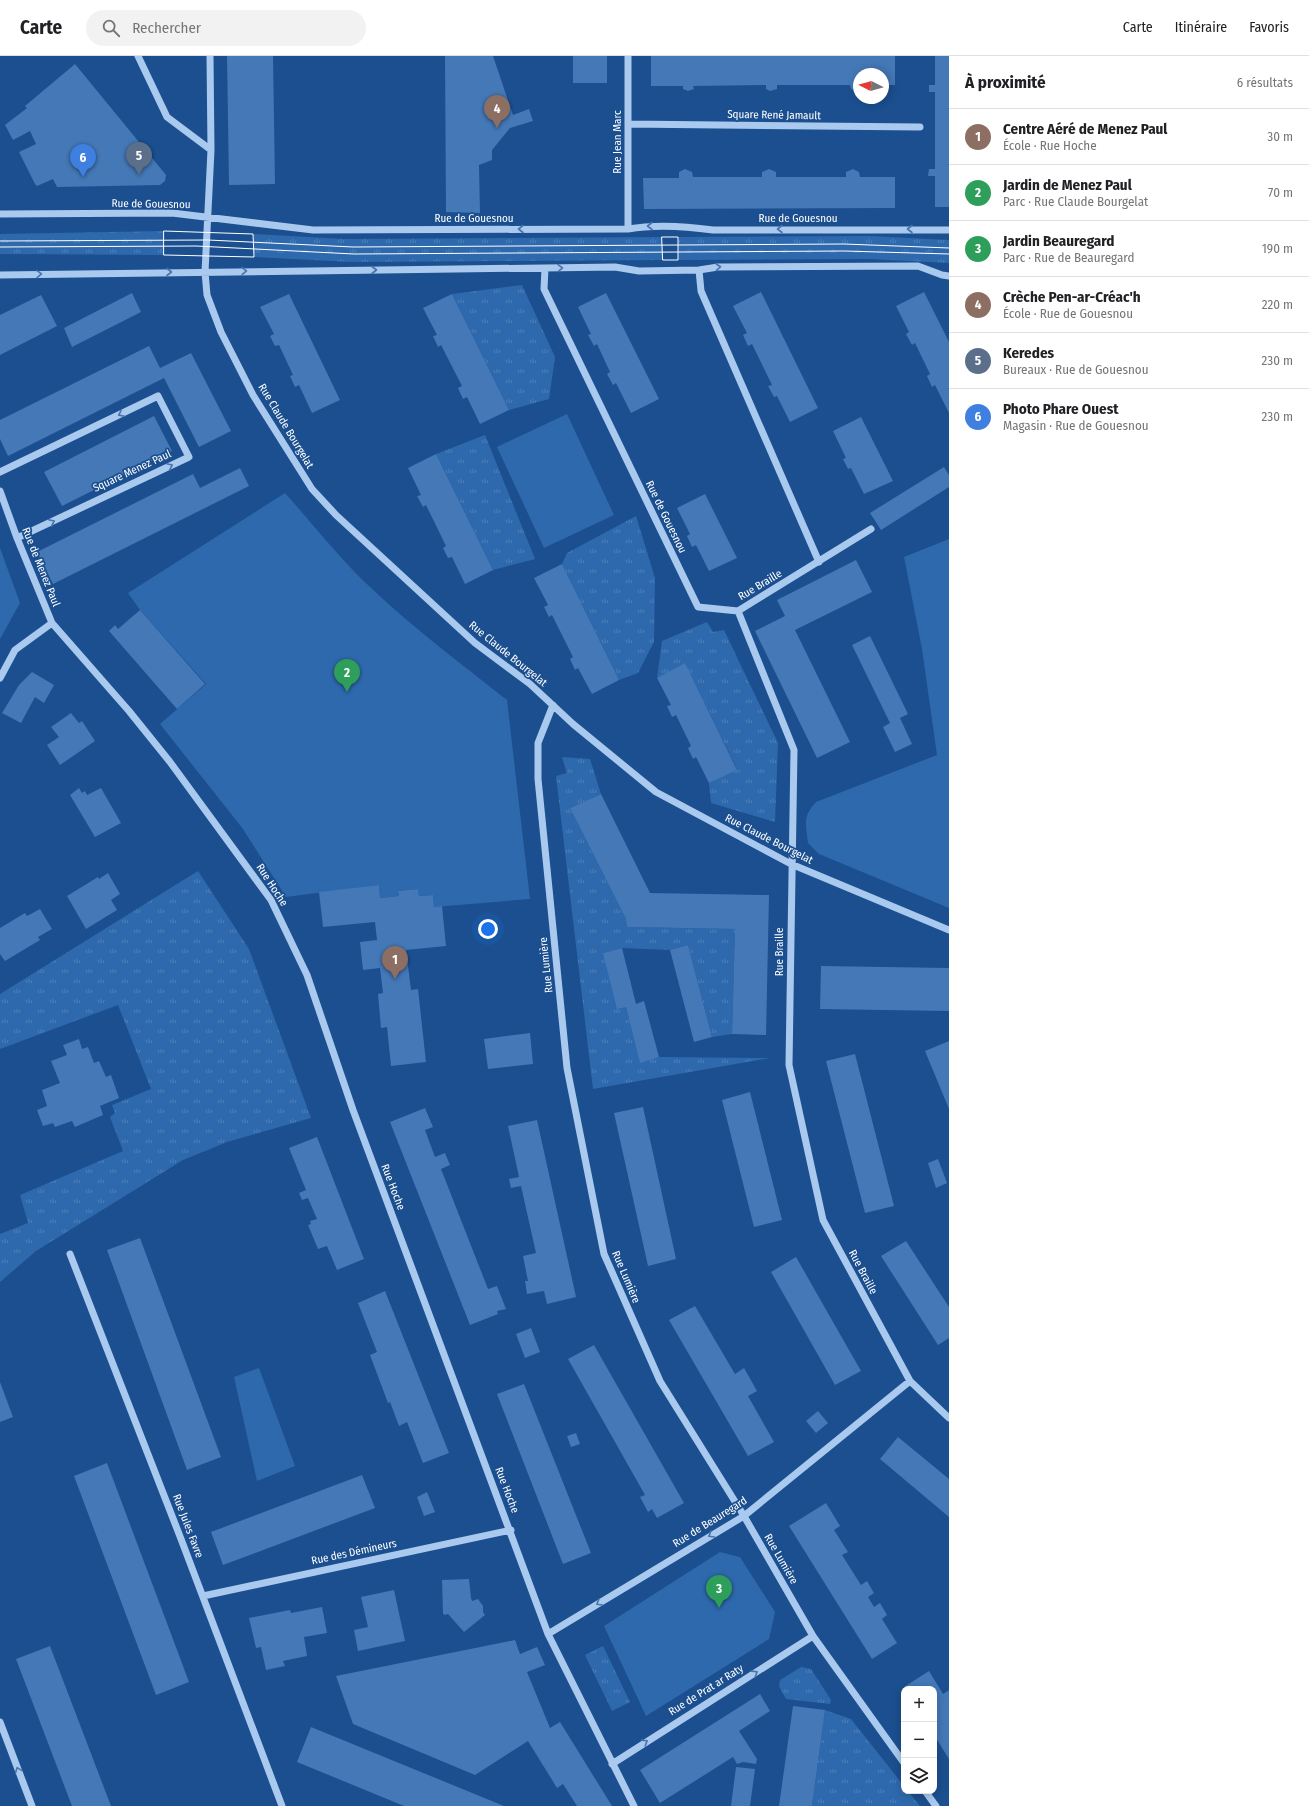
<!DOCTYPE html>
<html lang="fr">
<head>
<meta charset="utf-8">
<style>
	:root { --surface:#fff; --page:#f2f2f2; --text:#202124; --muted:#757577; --line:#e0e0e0; --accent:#847042 }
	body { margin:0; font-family:"Fira Sans Condensed",sans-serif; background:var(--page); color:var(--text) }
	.controls { position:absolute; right:12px; bottom:12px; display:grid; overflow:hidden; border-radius:8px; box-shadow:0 2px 10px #0003 }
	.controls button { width:36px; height:36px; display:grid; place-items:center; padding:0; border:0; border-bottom:1px solid var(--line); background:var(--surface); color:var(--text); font:20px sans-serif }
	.compass { position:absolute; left:853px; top:12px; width:36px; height:36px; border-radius:50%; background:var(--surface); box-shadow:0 2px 10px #0003; rotate:275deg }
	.you { position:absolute; left:488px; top:873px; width:14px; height:14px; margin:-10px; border:3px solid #fff; border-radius:50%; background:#1a73e8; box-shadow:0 0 0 6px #1a73e833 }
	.badge { display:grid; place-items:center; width:26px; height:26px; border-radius:50%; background:var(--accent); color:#fff; font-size:13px; font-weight:700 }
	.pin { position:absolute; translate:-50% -33px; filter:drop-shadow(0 1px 2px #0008) }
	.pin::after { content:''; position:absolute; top:21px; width:14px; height:12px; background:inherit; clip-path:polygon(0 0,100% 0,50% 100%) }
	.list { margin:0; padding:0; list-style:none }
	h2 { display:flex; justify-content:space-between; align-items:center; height:52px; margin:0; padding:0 16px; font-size:17px }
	h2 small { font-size:13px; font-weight:400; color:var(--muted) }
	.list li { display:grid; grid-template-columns:26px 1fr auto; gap:12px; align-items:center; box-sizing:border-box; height:56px; padding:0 16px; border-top:1px solid var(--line) }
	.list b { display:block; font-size:15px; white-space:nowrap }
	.list p { margin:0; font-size:13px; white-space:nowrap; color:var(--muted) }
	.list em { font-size:13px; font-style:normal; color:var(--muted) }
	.icon { flex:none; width:22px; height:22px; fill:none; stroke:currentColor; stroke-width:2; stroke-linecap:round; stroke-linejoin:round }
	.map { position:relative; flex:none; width:949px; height:1750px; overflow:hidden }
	header { display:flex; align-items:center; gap:24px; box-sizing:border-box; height:56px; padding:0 20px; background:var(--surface); border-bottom:1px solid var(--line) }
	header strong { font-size:19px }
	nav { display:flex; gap:22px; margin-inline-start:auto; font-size:14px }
	.search { width:280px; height:36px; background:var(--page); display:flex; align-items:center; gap:10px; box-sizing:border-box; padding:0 14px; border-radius:22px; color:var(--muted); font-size:15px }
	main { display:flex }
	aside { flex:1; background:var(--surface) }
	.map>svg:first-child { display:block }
	.grass { fill:url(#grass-tufts) }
	.park { fill:#2e69ad }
	.building { fill:#4478b7 }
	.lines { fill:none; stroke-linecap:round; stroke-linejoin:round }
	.minor { stroke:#a9c9ee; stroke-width:7 }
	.tram { stroke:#fff; stroke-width:1 }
	.oneway { stroke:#4674ac }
	.labels { text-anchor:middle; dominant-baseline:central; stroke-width:3.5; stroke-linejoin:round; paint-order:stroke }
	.street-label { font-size:11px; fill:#fff; stroke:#1b4f8f }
</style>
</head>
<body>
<header>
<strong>Carte</strong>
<div class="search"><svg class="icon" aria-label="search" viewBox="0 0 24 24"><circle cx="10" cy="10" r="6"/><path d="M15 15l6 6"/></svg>Rechercher</div>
<nav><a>Carte</a><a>Itinéraire</a><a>Favoris</a></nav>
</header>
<main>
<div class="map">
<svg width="949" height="1750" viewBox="0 0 949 1750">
	<defs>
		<pattern id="grass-tufts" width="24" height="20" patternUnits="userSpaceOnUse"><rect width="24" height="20" fill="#2e69ad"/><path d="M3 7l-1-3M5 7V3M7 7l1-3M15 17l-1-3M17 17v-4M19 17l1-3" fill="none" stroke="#4d80b9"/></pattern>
	</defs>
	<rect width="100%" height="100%" fill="#1b4f8f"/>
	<!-- grass -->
	<path class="grass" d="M 164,175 L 164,199 L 0,198 L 0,178 Z
		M 253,178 L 344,183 L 662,181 L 663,204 L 351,206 L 254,201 Z
		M 870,180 L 949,184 L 949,207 L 869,203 L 678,204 L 678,181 Z
		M 522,229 L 555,301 L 549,343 L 509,354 L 452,238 Z
		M 485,379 L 535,503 L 493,514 L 436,398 Z
		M 636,460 L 655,522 L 654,586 L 638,617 L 619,624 L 562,508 L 567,497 Z
		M 707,566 L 713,576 L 724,574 L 778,687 L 775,766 L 711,747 L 709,727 L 737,713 L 685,608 L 657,622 L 662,585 Z
		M 562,701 L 590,703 L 601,738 L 570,752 L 626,863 L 627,871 L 735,873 L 732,978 L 712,981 L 688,889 L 670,894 L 622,892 L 603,897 L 626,951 L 640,1006 L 659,1001 L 770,1002 L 593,1033 L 556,720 L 567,717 Z
		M 198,815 L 249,893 L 311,1062 L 227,1086 L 183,1104 L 36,1195 L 0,1226 L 0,1178 L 28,1167 L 20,1139 L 123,1095 L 110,1061 L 115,1057 L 112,1049 L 151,1033 L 118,949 L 0,993 L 0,938 Z
		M 603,1590 L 630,1646 L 612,1655 L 585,1599 Z
		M 801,1611 L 811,1613 L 831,1644 L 830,1648 L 786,1643 L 779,1630 L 780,1624 Z
		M 825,1654 L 851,1663 L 904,1730 L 904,1735 L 908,1735 L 920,1750 L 812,1750 Z"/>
	<!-- park -->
	<path class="park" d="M 567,358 L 614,459 L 544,492 L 497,391 Z
		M 285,437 C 313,468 338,501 369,530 C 412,571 460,607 507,644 L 530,843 L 434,851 L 433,839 L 419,840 L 418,833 L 398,835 L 399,840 L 380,842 L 379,829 L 286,841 L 243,773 L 160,668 L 206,628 L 140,554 L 128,537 Z
		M 949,483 L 949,852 L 819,798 L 808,787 C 806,768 802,761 816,746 L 937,699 L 922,593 L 904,501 Z
		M 0,492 L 20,547 L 0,583 Z
		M 259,1312 L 295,1410 L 257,1425 L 234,1321 Z
		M 720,1496 L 740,1501 L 775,1556 L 769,1583 L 646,1660 L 604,1570 Z"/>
	<!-- building -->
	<path class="building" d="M 227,0 L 273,0 L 275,128 L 229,129 Z
		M 445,0 L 493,0 L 513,59 L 529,53 L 533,65 L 510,72 L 492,94 L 492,104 L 479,109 L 480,157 L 446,156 Z
		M 573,0 L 607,0 L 607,27 L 573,27 Z
		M 651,0 L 895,0 L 895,29 L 883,29 L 883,18 L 859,18 L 859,34 L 856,35 L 851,33 L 850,29 L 777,29 L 777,33 L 770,35 L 766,33 L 766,29 L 693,30 L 694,33 L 688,35 L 683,33 L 683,30 L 651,30 Z
		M 935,0 L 949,0 L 949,151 L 935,151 L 935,120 L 928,120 L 929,113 L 935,113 L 935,36 L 929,36 L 929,29 L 935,29 Z
		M 75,8 L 166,119 L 165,125 L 160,129 L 57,131 L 53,123 L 37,130 L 35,128 L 19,96 L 36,88 L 30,75 L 13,84 L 5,69 L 27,52 L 25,50 Z
		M 685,113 L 692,116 L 693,121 L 762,121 L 762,116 L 769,113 L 776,116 L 776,121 L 846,121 L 846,116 L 853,113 L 859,116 L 860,121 L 895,121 L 895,152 L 644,153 L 643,122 L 679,122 L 679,116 Z
		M 761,236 L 818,352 L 790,366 L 777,340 L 774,341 L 768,330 L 772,329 L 752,288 L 748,290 L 743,279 L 747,277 L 733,250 Z
		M 924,236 L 949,286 L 949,357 L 935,329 L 932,331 L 927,320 L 930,318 L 915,287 L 912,289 L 906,278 L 909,276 L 896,250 Z
		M 132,237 L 141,256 L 72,291 L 64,272 Z
		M 606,237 L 659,343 L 631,357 L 616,327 L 613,329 L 607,318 L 610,316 L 597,288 L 594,290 L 588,279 L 591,278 L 578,251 Z
		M 289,238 L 340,344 L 312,357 L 299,329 L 295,331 L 290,320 L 293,319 L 279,289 L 275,290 L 270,280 L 274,278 L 260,251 Z
		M 452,238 L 509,354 L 480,368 L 467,341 L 463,343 L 458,332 L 462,330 L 441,289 L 438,291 L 433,280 L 437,279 L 423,252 Z
		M 41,239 L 57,270 L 0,299 L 0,259 Z
		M 149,290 L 160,312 L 191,297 L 231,375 L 199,391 L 164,322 L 8,400 L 0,383 L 0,364 Z
		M 154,360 L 172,395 L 62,450 L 44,416 Z
		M 861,361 L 893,425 L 864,438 L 851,412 L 848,413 L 843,403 L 846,402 L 833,375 Z
		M 436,398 L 493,514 L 465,528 L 452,501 L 448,502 L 443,492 L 446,490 L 426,449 L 423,451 L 417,440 L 421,439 L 408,412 Z
		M 944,411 L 949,419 L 949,431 L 881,474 L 870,457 Z
		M 240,412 L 249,430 L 53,528 L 37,496 L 193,418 L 200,432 Z
		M 705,438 L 737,502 L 709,515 L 696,489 L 692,491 L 687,480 L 690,478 L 677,452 Z
		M 856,504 L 872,536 L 795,574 L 850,686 L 817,702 L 755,575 L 785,560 L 777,544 Z
		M 562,508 L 619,624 L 592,638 L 578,612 L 575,614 L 570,603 L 573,601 L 552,559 L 549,561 L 544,551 L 548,549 L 534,522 Z
		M 140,554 L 205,628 L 177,653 L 109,575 L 115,569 L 118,573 Z
		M 870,580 L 908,658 L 900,662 L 912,688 L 895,696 L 883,671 L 890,667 L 852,589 Z
		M 685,607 L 737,714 L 709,727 L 696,701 L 693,703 L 688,692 L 691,690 L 676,659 L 672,661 L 667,650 L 671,649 L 657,622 Z
		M 32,616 L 54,629 L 44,647 L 35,641 L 21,667 L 2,657 L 19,629 Z
		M 71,657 L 79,667 L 82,665 L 95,685 L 60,709 L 47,689 L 59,681 L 51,671 Z
		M 79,732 L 82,737 L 85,735 L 87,739 L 101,732 L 121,767 L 95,781 L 70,739 Z
		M 601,738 L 650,837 L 769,839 L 766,979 L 732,978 L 735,873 L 627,871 L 626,863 L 570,752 Z
		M 108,817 L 120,838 L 111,844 L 117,854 L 86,873 L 67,840 L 98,821 L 99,823 Z
		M 379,829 L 380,842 L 399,840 L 398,835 L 418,833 L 419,840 L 433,839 L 434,851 L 442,850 L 446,890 L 406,894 L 411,934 L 418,933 L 426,1006 L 391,1010 L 387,971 L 381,972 L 378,938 L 383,937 L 380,912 L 363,914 L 360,886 L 377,884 L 375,866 L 323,871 L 319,836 Z
		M 40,853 L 52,873 L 38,881 L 40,884 L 5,905 L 0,898 L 0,872 L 25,857 L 27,860 Z
		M 688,889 L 712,981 L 694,986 L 670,894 Z
		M 622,892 L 636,948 L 644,945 L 659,1001 L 640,1007 L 626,951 L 617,953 L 603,897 Z
		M 821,910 L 949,912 L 949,955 L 820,953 Z
		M 530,977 L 533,1008 L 488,1013 L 484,983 Z
		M 79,983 L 82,993 L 88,991 L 94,1007 L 99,1005 L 106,1021 L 111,1019 L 119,1042 L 100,1050 L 103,1059 L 75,1071 L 72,1065 L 55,1071 L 53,1067 L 43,1070 L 37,1054 L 47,1050 L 42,1034 L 60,1027 L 51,1005 L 67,999 L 63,989 Z
		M 949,985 L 949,1053 L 925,995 Z
		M 855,998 L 894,1150 L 865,1157 L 826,1005 Z
		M 750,1036 L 782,1164 L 754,1171 L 722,1044 Z
		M 643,1051 L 676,1203 L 648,1210 L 614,1057 Z
		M 425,1052 L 433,1071 L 425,1074 L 435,1101 L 445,1097 L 450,1109 L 441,1113 L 488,1233 L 497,1230 L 506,1253 L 497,1255 L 498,1258 L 470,1269 L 390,1066 Z
		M 537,1064 L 576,1241 L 547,1248 L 544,1235 L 527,1238 L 525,1225 L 528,1225 L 523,1200 L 536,1197 L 521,1130 L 511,1132 L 509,1123 L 519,1121 L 508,1070 Z
		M 317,1081 L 364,1203 L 337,1214 L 327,1190 L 318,1193 L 308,1169 L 311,1168 L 310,1165 L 317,1163 L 308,1142 L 302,1144 L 299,1137 L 306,1134 L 289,1092 Z
		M 938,1103 L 947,1127 L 936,1132 L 928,1107 Z
		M 140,1182 L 221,1401 L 187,1414 L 107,1194 Z
		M 906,1185 L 949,1251 L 949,1282 L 938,1289 L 881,1200 Z
		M 796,1201 L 861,1315 L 835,1329 L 771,1216 Z
		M 385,1235 L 449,1397 L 423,1407 L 407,1366 L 399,1370 L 390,1346 L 388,1347 L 370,1299 L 377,1296 L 358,1247 Z
		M 695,1250 L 735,1318 L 744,1312 L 757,1335 L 748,1340 L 774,1386 L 748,1400 L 669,1264 Z
		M 531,1272 L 540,1296 L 525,1302 L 516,1278 Z
		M 594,1289 L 684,1447 L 657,1462 L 652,1453 L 648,1456 L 640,1441 L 645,1439 L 568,1303 Z
		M 0,1326 L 13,1361 L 0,1366 Z
		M 524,1328 L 591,1497 L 563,1508 L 497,1338 Z
		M 818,1355 L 828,1367 L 816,1377 L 806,1365 Z
		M 576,1377 L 580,1388 L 571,1391 L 567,1380 Z
		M 898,1381 L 949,1423 L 949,1461 L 880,1403 Z
		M 107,1407 L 189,1626 L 156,1639 L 74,1420 Z
		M 362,1419 L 375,1452 L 223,1509 L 211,1476 Z
		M 427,1436 L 435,1456 L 424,1460 L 417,1441 Z
		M 826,1447 L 840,1470 L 834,1474 L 848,1496 L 842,1499 L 861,1529 L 867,1525 L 874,1537 L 868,1541 L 874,1551 L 880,1547 L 887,1559 L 882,1563 L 897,1587 L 872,1603 L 789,1470 Z
		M 469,1523 L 471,1542 L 472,1545 L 478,1543 L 483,1550 L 483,1556 L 485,1559 L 464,1576 L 448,1558 L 444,1559 L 443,1557 L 442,1524 Z
		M 394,1534 L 405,1585 L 358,1595 L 354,1574 L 368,1571 L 361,1541 Z
		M 322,1551 L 327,1577 L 304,1581 L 307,1600 L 283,1605 L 285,1610 L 266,1614 L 261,1591 L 256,1592 L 249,1562 L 290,1554 L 291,1557 Z
		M 515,1584 L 520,1598 L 537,1591 L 545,1609 L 527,1616 L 550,1672 L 560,1666 L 612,1750 L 577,1750 L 563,1728 L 557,1732 L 528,1685 L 475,1719 L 353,1668 L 336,1620 Z
		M 50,1590 L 111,1750 L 72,1750 L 16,1603 Z
		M 929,1615 L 943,1638 L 949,1634 L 949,1703 L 934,1679 L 934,1633 L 905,1633 L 904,1631 Z
		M 760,1638 L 770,1655 L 739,1675 L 757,1703 L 756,1708 L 743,1706 L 737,1708 L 733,1701 L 660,1747 L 640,1714 Z
		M 793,1650 L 825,1654 L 812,1750 L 779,1750 Z
		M 311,1671 L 504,1750 L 404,1750 L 297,1706 Z
		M 736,1711 L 755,1713 L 750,1750 L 731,1750 Z"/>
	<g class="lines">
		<!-- minor -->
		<path class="minor" d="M 138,0 L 167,61 L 211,94 L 205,216 L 207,239 L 221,276 L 253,339 L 312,433 L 336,459 L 475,587 L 530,628 L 573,668 L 656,736 L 791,808 L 949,874
			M 210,0 L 211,94
			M 628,68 L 920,71
			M 0,158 L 172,157 L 313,174 L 628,173 C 656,168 685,170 713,174 L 949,174
			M 628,173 L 628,0
			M 545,212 L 544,233 L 698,551 L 738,555
			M 699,214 L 701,235 L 819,506
			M 0,219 L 615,211 L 639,215 L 699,214 L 718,211 L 918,210 L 942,219 L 949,220
			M 0,416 L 158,340 L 189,401 L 17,482
			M 0,435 L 17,482 L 52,567 L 15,594 L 0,622
			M 871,473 L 738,555 L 794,694 L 789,1009 L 823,1164 L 910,1325 L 949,1362
			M 52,567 L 129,655 L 170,706 L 271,844 L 307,919 L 353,1054 L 548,1578 L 634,1750
			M 553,649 L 538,687 L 538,723 L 567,1012 L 604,1198 L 660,1325 L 744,1460 L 813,1580 L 904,1707
			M 70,1198 L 181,1483 L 282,1750
			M 203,1540 L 511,1474
			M 548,1578 L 744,1460 L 910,1325
			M 0,1666 L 32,1750
			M 612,1708 L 813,1580
			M 925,1735 L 936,1750"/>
		<!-- tram -->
		<path class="tram" d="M 164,175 L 253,178 L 254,201 L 164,199 Z
			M 662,181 L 678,181 L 678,204 L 663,204 Z
			M 0,185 L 208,184 L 353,191 L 844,188 L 949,192
			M 0,191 L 196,190 L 354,198 L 844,195 L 949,198"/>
	</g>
	<!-- one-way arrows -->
	<defs><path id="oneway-chevron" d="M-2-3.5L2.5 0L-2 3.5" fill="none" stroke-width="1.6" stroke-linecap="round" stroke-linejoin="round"/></defs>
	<g class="oneway">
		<use href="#oneway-chevron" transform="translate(650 170) rotate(-180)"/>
		<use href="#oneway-chevron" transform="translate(521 173) rotate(180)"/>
		<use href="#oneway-chevron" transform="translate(780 173) rotate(180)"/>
		<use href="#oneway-chevron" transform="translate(910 173) rotate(180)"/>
		<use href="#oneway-chevron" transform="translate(718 211) rotate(-5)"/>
		<use href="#oneway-chevron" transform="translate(560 212) rotate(-1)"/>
		<use href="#oneway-chevron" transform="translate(374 214)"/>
		<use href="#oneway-chevron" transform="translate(244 215) rotate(-1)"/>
		<use href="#oneway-chevron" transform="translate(169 216)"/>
		<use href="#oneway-chevron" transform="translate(39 218) rotate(-1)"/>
		<use href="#oneway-chevron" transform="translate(121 358) rotate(154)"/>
		<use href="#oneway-chevron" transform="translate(170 410) rotate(-25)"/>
		<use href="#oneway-chevron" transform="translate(52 466) rotate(-25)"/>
		<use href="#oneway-chevron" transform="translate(711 1479) rotate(149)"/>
		<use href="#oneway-chevron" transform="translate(599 1547) rotate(149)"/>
		<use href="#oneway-chevron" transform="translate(755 1617) rotate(-32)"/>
		<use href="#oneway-chevron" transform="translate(645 1686) rotate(-32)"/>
		<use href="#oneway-chevron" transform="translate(18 1714) rotate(-111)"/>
	</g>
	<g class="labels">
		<!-- street labels -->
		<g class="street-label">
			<text transform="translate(774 59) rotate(1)">Square René Jamault</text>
			<text transform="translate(617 86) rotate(-90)">Rue Jean Marc</text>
			<text transform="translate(151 148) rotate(1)">Rue de Gouesnou</text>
			<text x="474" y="162">Rue de Gouesnou</text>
			<text x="798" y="162">Rue de Gouesnou</text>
			<text transform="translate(286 370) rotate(59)">Rue Claude Bourgelat</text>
			<text transform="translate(132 415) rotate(-25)">Square Menez Paul</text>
			<text transform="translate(666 461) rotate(64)">Rue de Gouesnou</text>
			<text transform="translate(41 511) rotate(68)">Rue de Menez Paul</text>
			<text transform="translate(760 529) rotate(-31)">Rue Braille</text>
			<text transform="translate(508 598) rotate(39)">Rue Claude Bourgelat</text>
			<text transform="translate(769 783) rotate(27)">Rue Claude Bourgelat</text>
			<text transform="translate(272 829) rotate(57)">Rue Hoche</text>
			<text transform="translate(779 896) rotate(-90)">Rue Braille</text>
			<text transform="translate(546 909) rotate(-96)">Rue Lumière</text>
			<text transform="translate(393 1131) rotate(69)">Rue Hoche</text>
			<text transform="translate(863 1216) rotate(62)">Rue Braille</text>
			<text transform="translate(626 1221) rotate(67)">Rue Lumière</text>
			<text transform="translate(507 1434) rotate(69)">Rue Hoche</text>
			<text transform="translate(710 1466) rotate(-32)">Rue de Beauregard</text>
			<text transform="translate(188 1470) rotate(69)">Rue Jules Favre</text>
			<text transform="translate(354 1496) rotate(-12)">Rue des Démineurs</text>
			<text transform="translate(781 1503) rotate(60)">Rue Lumière</text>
			<text transform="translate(706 1634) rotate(-32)">Rue de Prat ar Raty</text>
		</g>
	</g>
</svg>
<div class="controls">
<button>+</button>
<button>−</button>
<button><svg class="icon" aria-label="layers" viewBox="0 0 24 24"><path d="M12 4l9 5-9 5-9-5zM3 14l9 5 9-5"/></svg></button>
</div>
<svg class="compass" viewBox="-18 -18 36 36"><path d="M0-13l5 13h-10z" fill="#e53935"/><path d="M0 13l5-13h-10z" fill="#757577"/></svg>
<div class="you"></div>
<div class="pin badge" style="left:395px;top:923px;background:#8d6e63">1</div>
<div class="pin badge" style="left:347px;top:636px;background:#2e9e5b">2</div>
<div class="pin badge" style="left:719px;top:1552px;background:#2e9e5b">3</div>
<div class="pin badge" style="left:497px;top:72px;background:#8d6e63">4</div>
<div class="pin badge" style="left:139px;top:119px;background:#5c6f8a">5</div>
<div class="pin badge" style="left:83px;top:121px;background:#3f7fe0">6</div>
</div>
<aside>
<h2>À proximité<small>6 résultats</small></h2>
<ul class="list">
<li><span class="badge" style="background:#8d6e63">1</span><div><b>Centre Aéré de Menez Paul</b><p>École · Rue Hoche</p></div><em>30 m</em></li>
<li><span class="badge" style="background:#2e9e5b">2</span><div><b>Jardin de Menez Paul</b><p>Parc · Rue Claude Bourgelat</p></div><em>70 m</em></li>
<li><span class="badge" style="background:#2e9e5b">3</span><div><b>Jardin Beauregard</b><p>Parc · Rue de Beauregard</p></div><em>190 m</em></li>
<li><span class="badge" style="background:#8d6e63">4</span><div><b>Crèche Pen-ar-Créac'h</b><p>École · Rue de Gouesnou</p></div><em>220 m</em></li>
<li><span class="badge" style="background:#5c6f8a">5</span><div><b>Keredes</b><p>Bureaux · Rue de Gouesnou</p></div><em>230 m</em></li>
<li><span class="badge" style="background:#3f7fe0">6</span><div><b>Photo Phare Ouest</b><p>Magasin · Rue de Gouesnou</p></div><em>230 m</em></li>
</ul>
</aside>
</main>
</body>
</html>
